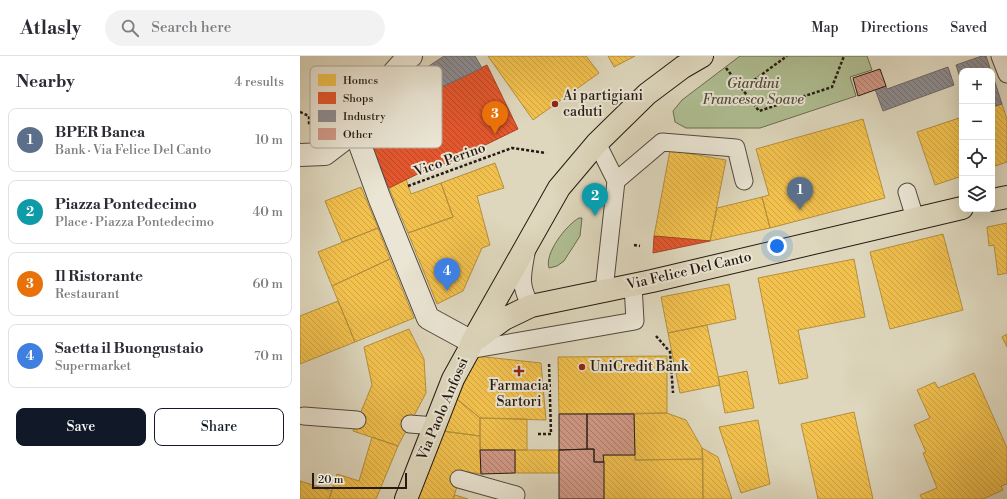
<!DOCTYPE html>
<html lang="en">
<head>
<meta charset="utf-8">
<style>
	:root { --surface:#fff; --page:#f2f2f3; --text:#2b2b33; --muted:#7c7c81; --line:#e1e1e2; --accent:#111827 }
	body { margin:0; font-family:"Libre Bodoni",serif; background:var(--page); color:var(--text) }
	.controls { position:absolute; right:12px; top:12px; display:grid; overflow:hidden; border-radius:8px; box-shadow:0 4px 16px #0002 }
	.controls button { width:36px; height:36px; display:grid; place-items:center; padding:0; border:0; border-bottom:1px solid var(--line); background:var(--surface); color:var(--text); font:20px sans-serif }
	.scale { position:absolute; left:12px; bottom:10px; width:95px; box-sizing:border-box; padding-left:4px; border:2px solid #251a12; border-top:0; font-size:11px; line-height:14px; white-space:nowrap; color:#251a12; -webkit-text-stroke:3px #eae5d4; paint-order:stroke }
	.you { position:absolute; left:477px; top:190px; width:14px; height:14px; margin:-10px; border:3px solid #fff; border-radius:50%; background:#1a73e8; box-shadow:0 0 0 6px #1a73e833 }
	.badge { display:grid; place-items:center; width:26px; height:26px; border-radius:50%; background:var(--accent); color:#fff; font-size:13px; font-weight:700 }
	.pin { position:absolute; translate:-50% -33px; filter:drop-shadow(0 1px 2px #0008) }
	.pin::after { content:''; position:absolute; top:21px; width:14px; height:12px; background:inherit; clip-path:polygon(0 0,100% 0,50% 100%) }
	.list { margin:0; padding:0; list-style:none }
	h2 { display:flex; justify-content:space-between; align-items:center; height:52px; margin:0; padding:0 16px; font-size:17px }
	h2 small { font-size:13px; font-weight:400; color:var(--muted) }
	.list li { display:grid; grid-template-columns:26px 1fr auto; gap:12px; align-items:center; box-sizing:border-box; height:64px; margin:0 8px 8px; padding:0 8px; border:1px solid var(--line); border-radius:8px }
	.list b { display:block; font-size:15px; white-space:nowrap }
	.list p { margin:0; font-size:13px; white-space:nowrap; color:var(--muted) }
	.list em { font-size:13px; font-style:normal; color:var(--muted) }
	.actions { display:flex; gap:8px; padding:12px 16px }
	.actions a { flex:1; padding:9px 0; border:1px solid var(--accent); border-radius:8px; text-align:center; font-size:14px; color:var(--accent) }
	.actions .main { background:var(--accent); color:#fff }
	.icon { flex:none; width:22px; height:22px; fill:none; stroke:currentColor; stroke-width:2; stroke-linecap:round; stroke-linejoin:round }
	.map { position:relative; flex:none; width:707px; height:443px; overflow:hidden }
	header { display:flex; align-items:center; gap:24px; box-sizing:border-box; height:56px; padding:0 20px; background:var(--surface); border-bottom:1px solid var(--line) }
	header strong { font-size:19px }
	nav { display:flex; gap:22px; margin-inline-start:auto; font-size:14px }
	.search { width:280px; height:36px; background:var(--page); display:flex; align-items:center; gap:10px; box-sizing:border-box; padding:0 14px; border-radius:22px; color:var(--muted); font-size:15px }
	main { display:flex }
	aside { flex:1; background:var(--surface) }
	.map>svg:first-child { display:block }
	.green { fill:#afbf93; stroke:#6a6c52 }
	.homes { fill:url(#homes-back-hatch); stroke:#b48f3c }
	.shops { fill:url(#shops-back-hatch); stroke:#ab4526 }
	.industry { fill:url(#industry-back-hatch); stroke:#6e6a6c }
	.building { fill:url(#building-back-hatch); stroke:#251a12 }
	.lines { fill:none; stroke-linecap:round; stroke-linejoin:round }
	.service-casing { stroke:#53493d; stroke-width:19 }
	.minor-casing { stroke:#53493d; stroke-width:24 }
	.primary-casing { stroke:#251a12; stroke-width:24 }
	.path { stroke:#251a12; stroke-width:2.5; stroke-dasharray:3 2; stroke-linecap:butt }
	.service { stroke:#eae5d4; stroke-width:17 }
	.minor { stroke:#eae5d4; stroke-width:22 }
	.primary { stroke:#ded7bd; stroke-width:22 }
	.poi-dot { fill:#8f2418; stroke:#eae5d4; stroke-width:1.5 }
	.labels { text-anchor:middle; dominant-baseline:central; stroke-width:4; stroke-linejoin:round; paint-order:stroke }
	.park-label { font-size:14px; font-style:italic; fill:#4e4c39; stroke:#eae5d4 }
	.poi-label { font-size:14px; fill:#251a12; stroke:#eae5d4; text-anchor:start }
	.street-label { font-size:14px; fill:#251a12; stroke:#eae5d4 }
	.key { fill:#eae5d4; stroke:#afa89a; stroke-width:1 }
	.key-label { font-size:11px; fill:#251a12 }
</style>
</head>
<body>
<header>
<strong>Atlasly</strong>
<div class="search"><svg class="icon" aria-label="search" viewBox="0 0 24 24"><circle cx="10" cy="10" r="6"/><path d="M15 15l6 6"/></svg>Search here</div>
<nav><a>Map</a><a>Directions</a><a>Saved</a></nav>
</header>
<main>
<aside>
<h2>Nearby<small>4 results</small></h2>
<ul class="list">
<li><span class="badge" style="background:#5c6f8a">1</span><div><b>BPER Banca</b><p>Bank · Via Felice Del Canto</p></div><em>10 m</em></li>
<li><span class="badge" style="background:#0f9aa8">2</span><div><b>Piazza Pontedecimo</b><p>Place · Piazza Pontedecimo</p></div><em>40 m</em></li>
<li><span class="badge" style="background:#e8710a">3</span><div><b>Il Ristorante</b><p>Restaurant</p></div><em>60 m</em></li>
<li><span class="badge" style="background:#3f7fe0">4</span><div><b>Saetta il Buongustaio</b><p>Supermarket</p></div><em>70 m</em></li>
</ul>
<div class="actions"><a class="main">Save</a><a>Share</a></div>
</aside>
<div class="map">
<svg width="707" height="443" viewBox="0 0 707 443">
	<defs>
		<pattern id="homes-back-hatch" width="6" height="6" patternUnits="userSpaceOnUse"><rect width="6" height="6" fill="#f2c14e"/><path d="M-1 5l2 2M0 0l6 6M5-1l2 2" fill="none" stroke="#cfa543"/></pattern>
		<pattern id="shops-back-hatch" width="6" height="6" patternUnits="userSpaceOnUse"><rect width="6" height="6" fill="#e4572e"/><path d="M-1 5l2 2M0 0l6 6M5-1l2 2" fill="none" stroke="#b94726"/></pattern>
		<pattern id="industry-back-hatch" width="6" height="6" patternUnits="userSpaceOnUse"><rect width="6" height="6" fill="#8d8d92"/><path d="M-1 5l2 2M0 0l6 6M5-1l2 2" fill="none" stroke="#737276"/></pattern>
		<pattern id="building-back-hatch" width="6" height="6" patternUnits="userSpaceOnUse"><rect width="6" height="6" fill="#d29987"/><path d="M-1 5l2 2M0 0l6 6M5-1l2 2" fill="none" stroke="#aa7c6d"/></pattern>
	</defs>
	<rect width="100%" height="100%" fill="#ded7bd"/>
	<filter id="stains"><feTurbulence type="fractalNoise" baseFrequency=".005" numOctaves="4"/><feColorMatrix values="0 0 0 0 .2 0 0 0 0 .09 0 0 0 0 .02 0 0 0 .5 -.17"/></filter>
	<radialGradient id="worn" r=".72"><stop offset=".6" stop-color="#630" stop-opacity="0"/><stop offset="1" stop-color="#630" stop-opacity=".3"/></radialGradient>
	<!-- green -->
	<path class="green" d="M 440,0 L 567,0 L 572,14 L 550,21 L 556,40 L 460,72 L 386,72 L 375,66 L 373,55 L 382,44 Z
		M 279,162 L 282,162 L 280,180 L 264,205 L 257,210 L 249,212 C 244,198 266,169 279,162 Z"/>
	<!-- homes -->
	<path class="homes" d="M 188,0 L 286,0 L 299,17 L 233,64 Z
		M 308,0 L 335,0 L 314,11 Z
		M 702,48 L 707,63 L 707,106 L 692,111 L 692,51 Z
		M 662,61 L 662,120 L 635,129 L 617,76 Z
		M 563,63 L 585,142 L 470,172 L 462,141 L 469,139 L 456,93 Z
		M 370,94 L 426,104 L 410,185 L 354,180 Z
		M 195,107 L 204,132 L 177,140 L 190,189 L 182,192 L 163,235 L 137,248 L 108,177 L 153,161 L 141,127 Z
		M 106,123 L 111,138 L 141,127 L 153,161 L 108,177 L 89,132 Z
		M 61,131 L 78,172 L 42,186 L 25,145 Z
		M 462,141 L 470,172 L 410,185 L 417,152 Z
		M 707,167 L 707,217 L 698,219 L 694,189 L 689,190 L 687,171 Z
		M 78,172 L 90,203 L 32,230 L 18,196 Z
		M 643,178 L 663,254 L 590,273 L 570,196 Z
		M 90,203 L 114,262 L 55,286 L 32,230 Z
		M 554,203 L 565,261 L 498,274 L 508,322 L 479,328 L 458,222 Z
		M 429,228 L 436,263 L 368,277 L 361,241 Z
		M 38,245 L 55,286 L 0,308 L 0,260 Z
		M 407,269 L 420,329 L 380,337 L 368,277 Z
		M 109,273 L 124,303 L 126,337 L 98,390 L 53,375 L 72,329 L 64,291 Z
		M 707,278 L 707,291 L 702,281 Z
		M 176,300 L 241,307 L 246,364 L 180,362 L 157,343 Z
		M 367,300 L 367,357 L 259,358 L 258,301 Z
		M 447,315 L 454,352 L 425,357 L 418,321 Z
		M 674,317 L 707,392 L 707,428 L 701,430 L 703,434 L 683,443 L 622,443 L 620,439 L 637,432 L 623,397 L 626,396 L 614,369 L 630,362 L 617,334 L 635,326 L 638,332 Z
		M 157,343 L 180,362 L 180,380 L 142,375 Z
		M 554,356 L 573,443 L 518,443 L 501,368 Z
		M 367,357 L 386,364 L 402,392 L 403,403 L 335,404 L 334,358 Z
		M 180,362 L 227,363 L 227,394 L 180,394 Z
		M 458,364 L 470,428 L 441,437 L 419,371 Z
		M 142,375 L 180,380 L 181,418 L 162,415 L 153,443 L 116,443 Z
		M 72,381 L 98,390 L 76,443 L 29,443 L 37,418 L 59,425 Z
		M 402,392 L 418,401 L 432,443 L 403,443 Z
		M 215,394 L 259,394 L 259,417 L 215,417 Z
		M 303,399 L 335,399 L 335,404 L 403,403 L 403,443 L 304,443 Z
		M 0,425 L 32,435 L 29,443 L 0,443 Z
		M 155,439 L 168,443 L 153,443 Z"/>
	<!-- shops -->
	<path class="shops" d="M 187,9 L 218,73 L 144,109 L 142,106 L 89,132 L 65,74 L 109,52 L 107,47 Z
		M 354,180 L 410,185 L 353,197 Z"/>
	<!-- industry -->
	<path class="industry" d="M 144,0 L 175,0 L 182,12 L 119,42 L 108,24 Z
		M 682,0 L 686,0 L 691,15 L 662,15 L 662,28 L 656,9 Z
		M 648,11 L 654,29 L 583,55 L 575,33 L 586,30 L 587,33 Z
		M 692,17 L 702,48 L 692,51 Z"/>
	<!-- building -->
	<path class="building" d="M 580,13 L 586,30 L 558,40 L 553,22 Z
		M 259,358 L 287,358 L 287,393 L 259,394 Z
		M 287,358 L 334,358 L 335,399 L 303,399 L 304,406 L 294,406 L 294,393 L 287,393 Z
		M 294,393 L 294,406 L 304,406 L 304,443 L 259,443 L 259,394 Z
		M 180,394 L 215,394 L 215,417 L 181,418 Z"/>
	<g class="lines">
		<defs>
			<path id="service" d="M 700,0 L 707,18
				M 297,87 L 316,125 L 304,234
				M 316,125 L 362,86 L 436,92 L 444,125
				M 607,136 L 615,162
				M 226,197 C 222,220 219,229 231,250
				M 169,294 L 335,265 L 333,229
				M 4,360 L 57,364
				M 110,368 L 135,370
				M 159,423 L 216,439"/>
			<path id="minor" d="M 111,0 L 106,3 L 71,42 L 55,75 L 79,141 L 128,262 L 172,286
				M 0,99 L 25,98 L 55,75"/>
			<path id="primary" d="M 692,144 L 707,141
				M 178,282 L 204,263 L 231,250 L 352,225 L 662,152
				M 106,443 L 153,323 L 169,294 L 172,286 L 259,132 L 297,87 L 347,38 L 383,11 L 402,0"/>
		</defs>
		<!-- service casing -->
		<use href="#service" class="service-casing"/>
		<!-- minor casing -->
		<use href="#minor" class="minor-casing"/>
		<!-- primary casing -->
		<use href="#primary" class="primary-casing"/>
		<!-- path -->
		<path class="path" d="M 426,12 L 459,55 L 532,31 L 544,0
			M 442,33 L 487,0
			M 0,56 L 9,60 L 9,70
			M 108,130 L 212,92 L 246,97
			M 334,189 L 340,190
			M 356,280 L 370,296 L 373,337
			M 238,378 L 251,378 L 249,306"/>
		<!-- service -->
		<use href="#service" class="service"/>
		<!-- minor -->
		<use href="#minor" class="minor"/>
		<!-- primary -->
		<use href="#primary" class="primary"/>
	</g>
	<!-- markers -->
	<g class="poi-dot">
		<circle cx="255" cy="48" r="4"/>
		<circle cx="282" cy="311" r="4"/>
		<path d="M217 309h4v4h4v4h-4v4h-4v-4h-4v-4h4z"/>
	</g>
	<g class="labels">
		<!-- park labels -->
		<g class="park-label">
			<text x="453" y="28">Giardini<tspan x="453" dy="16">Francesco Soave</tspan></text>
		</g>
		<!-- poi labels -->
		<g class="poi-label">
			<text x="263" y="40">Ai partigiani<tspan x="263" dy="16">caduti</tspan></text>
			<text x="290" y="311">UniCredit Bank</text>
			<text x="219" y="330" text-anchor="middle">Farmacia<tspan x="219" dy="16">Sartori</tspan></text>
		</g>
		<!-- street labels -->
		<g class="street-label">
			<text transform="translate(150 104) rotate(-20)">Vico Perino</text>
			<text transform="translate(389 215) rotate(-13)">Via Felice Del Canto</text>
			<text transform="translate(143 353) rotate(-67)">Via Paolo Anfossi</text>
		</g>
	</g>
	<!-- legend -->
	<rect x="10" y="10" width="132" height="82" rx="6" class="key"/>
	<rect x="18" y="18" width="18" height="12" fill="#f2c14e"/>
	<rect x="18" y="36" width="18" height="12" fill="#e4572e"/>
	<rect x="18" y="54" width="18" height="12" fill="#8d8d92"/>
	<rect x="18" y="72" width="18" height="12" fill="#d29987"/>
	<g class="key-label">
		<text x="43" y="28">Homes</text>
		<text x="43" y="46">Shops</text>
		<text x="43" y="64">Industry</text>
		<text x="43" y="82">Other</text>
	</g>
	<rect width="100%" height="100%" filter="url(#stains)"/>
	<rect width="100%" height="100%" fill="url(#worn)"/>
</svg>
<div class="controls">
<button>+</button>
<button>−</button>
<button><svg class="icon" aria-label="locate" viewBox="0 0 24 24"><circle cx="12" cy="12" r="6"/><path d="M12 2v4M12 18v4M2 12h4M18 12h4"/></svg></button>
<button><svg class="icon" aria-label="layers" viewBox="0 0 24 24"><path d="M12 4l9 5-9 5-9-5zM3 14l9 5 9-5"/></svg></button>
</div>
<div class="scale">20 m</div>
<div class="you"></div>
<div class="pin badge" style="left:500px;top:154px;background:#5c6f8a">1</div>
<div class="pin badge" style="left:295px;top:160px;background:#0f9aa8">2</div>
<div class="pin badge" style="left:195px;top:78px;background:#e8710a">3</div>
<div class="pin badge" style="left:147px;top:235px;background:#3f7fe0">4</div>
</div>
</main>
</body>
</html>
